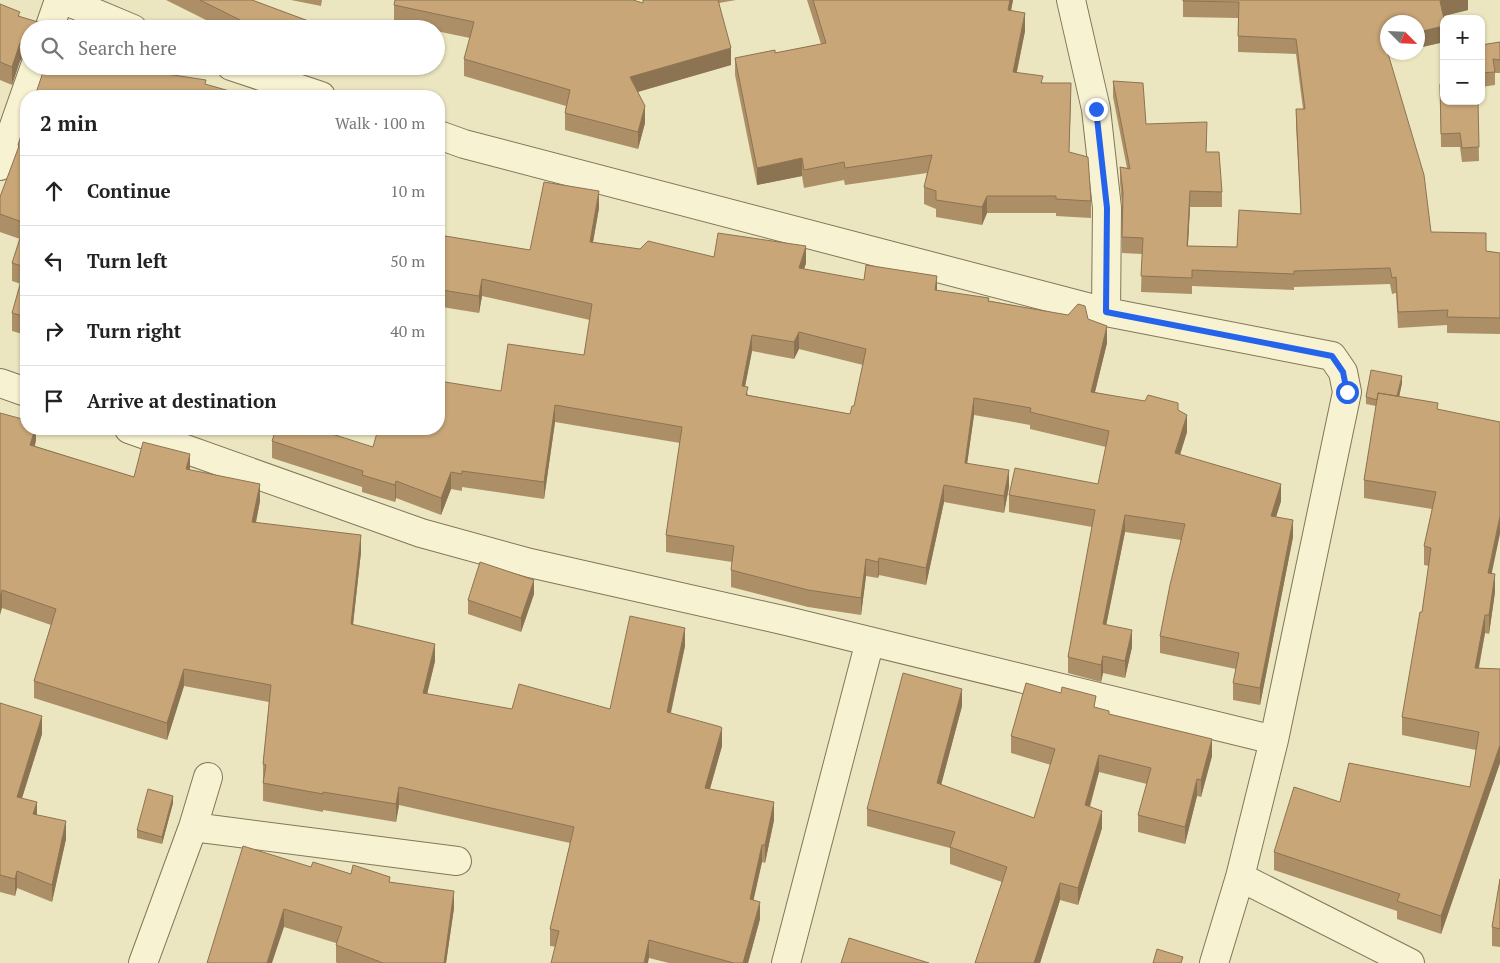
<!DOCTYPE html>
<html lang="en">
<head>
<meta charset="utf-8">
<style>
	:root { --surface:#fff; --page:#f2f2f2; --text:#222; --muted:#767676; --line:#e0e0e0 }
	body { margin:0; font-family:"PT Serif",serif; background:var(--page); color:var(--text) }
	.controls { position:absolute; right:15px; top:15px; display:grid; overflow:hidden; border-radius:10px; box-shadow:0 1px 4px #0004 }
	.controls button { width:45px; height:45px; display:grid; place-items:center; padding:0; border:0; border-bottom:1px solid var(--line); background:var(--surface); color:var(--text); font:25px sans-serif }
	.compass { position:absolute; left:1380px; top:15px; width:45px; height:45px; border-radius:50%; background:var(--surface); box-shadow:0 1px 4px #0004; rotate:114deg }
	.stop { position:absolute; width:15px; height:15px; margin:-11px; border:4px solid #2563eb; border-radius:50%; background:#fff }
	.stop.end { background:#2563eb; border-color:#fff; box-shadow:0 1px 5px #0008 }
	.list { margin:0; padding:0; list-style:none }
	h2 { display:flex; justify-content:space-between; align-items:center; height:65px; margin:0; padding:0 20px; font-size:21px }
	h2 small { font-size:16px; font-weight:400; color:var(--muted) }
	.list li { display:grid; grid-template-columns:32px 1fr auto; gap:15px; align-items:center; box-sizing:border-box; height:70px; padding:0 20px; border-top:1px solid var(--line) }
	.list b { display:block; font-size:19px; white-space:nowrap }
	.list em { font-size:16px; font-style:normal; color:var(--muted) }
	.icon { flex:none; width:28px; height:28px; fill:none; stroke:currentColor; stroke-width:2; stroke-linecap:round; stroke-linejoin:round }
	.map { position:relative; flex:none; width:1500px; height:963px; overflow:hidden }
	.search { position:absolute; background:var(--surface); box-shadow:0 1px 4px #0004; left:20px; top:20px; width:425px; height:55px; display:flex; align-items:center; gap:12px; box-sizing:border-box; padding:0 18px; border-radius:28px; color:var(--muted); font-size:19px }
	.panel { position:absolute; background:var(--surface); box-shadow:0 1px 4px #0004; left:20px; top:90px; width:425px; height:345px; border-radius:20px }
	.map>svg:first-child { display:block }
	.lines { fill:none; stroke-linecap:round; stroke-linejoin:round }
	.minor-casing { stroke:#837659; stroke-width:30 }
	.minor { stroke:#f7f2d2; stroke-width:28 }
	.wall { fill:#ac8f66; fill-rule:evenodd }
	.shaded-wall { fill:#8c7453 }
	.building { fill:#c8a677; stroke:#8c7453; fill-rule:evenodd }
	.route { stroke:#2563eb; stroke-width:6 }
</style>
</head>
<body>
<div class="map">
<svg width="1500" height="963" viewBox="0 0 1500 963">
	<rect width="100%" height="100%" fill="#ebe6c0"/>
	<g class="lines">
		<defs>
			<path id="minor" d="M 64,0 L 133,29
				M 1071,0 L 1096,109 L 1107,208 L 1106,312
				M 49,29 L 59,0
				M 231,66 L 321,96
				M 439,135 L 464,144 L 1106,312 L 1332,356 L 1343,372 L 1347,392 L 1274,740 L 1240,877 L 1214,963
				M 0,166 L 35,66
				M 0,383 L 26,392
				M 129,429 L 421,533 L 530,563 L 791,622 L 1274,740
				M 193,827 L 457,861
				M 1240,877 L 1410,963
				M 143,963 L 193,827 L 208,777
				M 786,963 L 870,641"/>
		</defs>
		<!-- minor casing -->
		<use href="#minor" class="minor-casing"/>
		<!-- minor -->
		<use href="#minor" class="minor"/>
	</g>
	<!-- wall -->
	<path class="wall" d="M 166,0 L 252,0 L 330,29 L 224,29 Z
		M 291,0 L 322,0 L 321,6 Z
		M 643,0 L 736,0 L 719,3 L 731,65 L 638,92 L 645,123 L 638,149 L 565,130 L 565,113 L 566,106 L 464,76 L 464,59 L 470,38 L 436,31 L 436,29 L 427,29 L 394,22 L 394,5 L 643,3 Z
		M 807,0 L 1013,0 L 1011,10 L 1025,31 L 1017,72 L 1043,83 L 1071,101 L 1069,152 L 1091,201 L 1091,218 L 1056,216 L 1056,213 L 987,213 L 982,225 L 936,217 L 936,209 L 924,204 L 924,187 L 927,173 L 845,185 L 844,180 L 804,188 L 802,176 L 757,185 L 735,75 L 735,58 L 775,53 L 821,44 Z
		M 1183,0 L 1468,0 L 1468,10 L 1443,16 L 1444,42 L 1418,48 L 1418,22 L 1388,52 L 1398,52 L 1388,55 L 1431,232 L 1486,251 L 1500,253 L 1500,334 L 1447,333 L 1447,325 L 1398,328 L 1396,293 L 1392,294 L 1390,284 L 1294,287 L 1294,290 L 1192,286 L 1192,294 L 1141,292 L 1142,254 L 1122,253 L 1122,207 L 1120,182 L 1120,167 L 1127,168 L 1113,97 L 1113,81 L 1146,124 L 1207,138 L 1206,152 L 1222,192 L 1222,207 L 1190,207 L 1188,246 L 1237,247 L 1301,214 L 1296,125 L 1296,109 L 1303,109 L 1296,54 L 1238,52 L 1238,18 L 1183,17 Z
		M 0,4 L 20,16 L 29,29 L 29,52 L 25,54 L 20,61 L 12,85 L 0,80 Z
		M 1500,42 L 1500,73 L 1495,73 L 1495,85 L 1481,87 L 1481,45 Z
		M 298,66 L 326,66 L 325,75 Z
		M 1440,84 L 1478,101 L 1479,161 L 1462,162 L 1460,147 L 1441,147 Z
		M 26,120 L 26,335 L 12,331 L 12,313 L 21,284 L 12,281 L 12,263 L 20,239 L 0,232 L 0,197 L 18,150 L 18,145 Z
		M 599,208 L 593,242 L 640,249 L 714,257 L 806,263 L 804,269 L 864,280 L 937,291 L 1088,319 L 1107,343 L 1095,392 L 1178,410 L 1187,432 L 1180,455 L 1281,501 L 1276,517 L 1293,537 L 1260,705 L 1233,700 L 1233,683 L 1236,669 L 1160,653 L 1160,636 L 1181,540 L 1125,532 L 1106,625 L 1132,647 L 1125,678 L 1103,673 L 1101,682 L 1068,673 L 1068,657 L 1092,527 L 1009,512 L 1009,495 L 1098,484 L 1106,447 L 1030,429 L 1030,425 L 974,415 L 967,463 L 1009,487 L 1004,513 L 944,502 L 926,585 L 879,575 L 878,578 L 866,576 L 861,615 L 808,607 L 731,587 L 731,570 L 732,562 L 666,552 L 666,535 L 680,443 L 555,422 L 544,499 L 462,487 L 462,491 L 451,489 L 441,515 L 396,498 L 395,502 L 362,492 L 362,487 L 272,458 L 272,441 L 373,447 L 584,355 L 590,320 L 482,296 L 479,313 L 442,307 L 439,331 L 439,235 L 530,250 ZM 799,349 L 863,365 L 854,406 L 850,414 L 748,395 L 745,386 L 752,351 L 794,359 Z
		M 1402,383 L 1399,397 L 1438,409 L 1492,573 L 1495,592 L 1489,634 L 1485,633 L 1479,668 L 1500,669 L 1500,763 L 1441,934 L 1397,919 L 1397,911 L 1274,870 L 1274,852 L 1340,802 L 1470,787 L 1476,750 L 1402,735 L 1402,717 L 1422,612 L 1429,566 L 1424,565 L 1424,546 L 1432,509 L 1364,498 L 1364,480 L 1376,406 L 1366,404 L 1366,397 Z
		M 0,413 L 36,429 L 36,440 L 35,446 L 134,477 L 190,470 L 260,501 L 256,523 L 361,552 L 353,625 L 435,661 L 427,694 L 512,709 L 610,709 L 685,646 L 671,713 L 722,746 L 710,789 L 774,820 L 765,863 L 762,862 L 753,900 L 760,919 L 748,963 L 669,963 L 649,958 L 550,946 L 550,929 L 570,843 L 399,805 L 396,822 L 323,810 L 323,812 L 263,801 L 263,764 L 269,702 L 184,686 L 167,740 L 34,698 L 34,681 L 51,625 L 2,608 Z
		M 534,594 L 521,632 L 468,614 L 468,600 Z
		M 0,703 L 42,734 L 22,798 L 37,815 L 66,839 L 52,902 L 17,888 L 15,896 L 0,892 Z
		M 962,706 L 941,785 L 1034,818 L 1051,765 L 1011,753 L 1011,736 L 1096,707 L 1109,714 L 1212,756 L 1201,797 L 1197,796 L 1185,844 L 1138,832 L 1138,815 L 1147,784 L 1099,772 L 1090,807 L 1102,828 L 1078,905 L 1060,900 L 1040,963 L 975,963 L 1002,882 L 950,864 L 950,848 L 867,826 L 867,809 Z
		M 173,803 L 162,844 L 137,838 L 137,830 Z
		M 311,867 L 351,874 L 390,882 L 454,908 L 446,963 L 337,963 L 336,962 L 336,943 L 284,927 L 207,963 Z
		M 1500,879 L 1500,947 L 1492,946 L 1492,927 Z"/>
	<!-- shaded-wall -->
	<path class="shaded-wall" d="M 1010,0 L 1013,0 L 1008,27 L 1008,10 Z
		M 1443,0 L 1468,0 L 1468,10 L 1440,17 L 1440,1 Z
		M 1025,13 L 1025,31 L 1013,89 L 1013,72 Z
		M 1444,26 L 1444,42 L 1418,48 L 1418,32 Z
		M 29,34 L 29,52 L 25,54 L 20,61 L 12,85 L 12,67 L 20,43 L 25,36 Z
		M 1388,39 L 1388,52 L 1398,52 L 1384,56 L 1384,40 Z
		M 731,48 L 731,65 L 630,94 L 630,77 Z
		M 645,106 L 645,123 L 638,149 L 638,132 Z
		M 802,158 L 802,176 L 757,185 L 757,168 Z
		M 599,191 L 599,208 L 590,259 L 590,242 Z
		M 1190,191 L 1190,207 L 1187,262 L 1187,246 Z
		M 987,196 L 987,213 L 982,225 L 982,207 Z
		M 806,246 L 806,263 L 799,285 L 799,268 Z
		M 937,276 L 937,293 L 935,290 Z
		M 482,279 L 482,296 L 479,313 L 479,296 Z
		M 442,290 L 442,307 L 439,331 L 439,315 Z
		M 1107,326 L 1107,343 L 1091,408 L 1091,392 Z
		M 799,332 L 799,349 L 794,359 L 794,342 Z
		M 752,335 L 752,351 L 742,402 L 742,386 Z
		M 1402,376 L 1402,383 L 1396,411 L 1396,403 Z
		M 974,398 L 974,415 L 965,479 L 965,463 Z
		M 555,405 L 555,422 L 544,499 L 544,482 Z
		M 1187,415 L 1187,432 L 1175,470 L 1175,453 Z
		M 35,429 L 36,429 L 36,440 L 30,463 L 30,445 Z
		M 190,454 L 190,471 L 186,469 Z
		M 1009,470 L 1009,487 L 1004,513 L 1004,496 Z
		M 451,472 L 451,489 L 441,515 L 441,498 Z
		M 396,481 L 396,498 L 395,502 L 395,485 Z
		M 260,484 L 260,501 L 252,540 L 252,522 Z
		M 1281,484 L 1281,501 L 1271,533 L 1271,516 Z
		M 944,485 L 944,502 L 926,585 L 926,568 Z
		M 1125,515 L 1125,532 L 1103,641 L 1103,624 Z
		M 1500,516 L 1500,534 L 1488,591 L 1488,573 Z
		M 1293,520 L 1293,537 L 1260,705 L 1260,688 Z
		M 361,535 L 361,552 L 351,642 L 351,624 Z
		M 879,558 L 879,575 L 878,578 L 878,562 Z
		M 866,559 L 866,576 L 861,615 L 861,598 Z
		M 1495,574 L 1495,592 L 1489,634 L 1489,615 Z
		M 534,580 L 534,594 L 521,632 L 521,618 Z
		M 2,590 L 2,608 L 0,615 L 0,597 Z
		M 1485,615 L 1485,633 L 1475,686 L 1475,668 Z
		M 685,628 L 685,646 L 667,729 L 667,712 Z
		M 1132,630 L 1132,647 L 1125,678 L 1125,661 Z
		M 435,644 L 435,661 L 423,711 L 423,693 Z
		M 1103,656 L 1103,673 L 1101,682 L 1101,665 Z
		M 184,669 L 184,686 L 167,740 L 167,723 Z
		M 962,689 L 962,706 L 937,800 L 937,783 Z
		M 42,716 L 42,734 L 17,814 L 17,797 Z
		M 722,728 L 722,746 L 705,806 L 705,788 Z
		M 1212,739 L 1212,756 L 1201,797 L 1201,780 Z
		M 1500,745 L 1500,763 L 1441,934 L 1441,916 Z
		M 1099,755 L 1099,772 L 1085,822 L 1085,805 Z
		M 1197,779 L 1197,796 L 1185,844 L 1185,827 Z
		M 399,787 L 399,805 L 396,822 L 396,804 Z
		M 173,796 L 173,803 L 162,844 L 162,837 Z
		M 37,802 L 37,820 L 33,814 Z
		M 774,802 L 774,820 L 765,863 L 765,845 Z
		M 1102,811 L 1102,828 L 1078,905 L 1078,888 Z
		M 66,821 L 66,839 L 52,902 L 52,885 Z
		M 762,845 L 762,862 L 750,916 L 750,899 Z
		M 17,871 L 17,888 L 15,896 L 15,879 Z
		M 1060,883 L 1060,900 L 1040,963 L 1034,963 Z
		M 454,891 L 454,908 L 446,963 L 444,963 Z
		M 760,902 L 760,919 L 748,963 L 743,963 Z
		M 284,909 L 284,927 L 272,963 L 267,963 Z
		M 649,940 L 649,958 L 648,963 L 644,963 Z"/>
	<!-- building -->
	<path class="building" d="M 200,0 L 252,0 L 330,29 L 258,29 Z
		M 395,0 L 633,0 L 643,3 L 643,0 L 718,0 L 731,48 L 630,77 L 645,106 L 638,132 L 565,113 L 570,90 L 464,59 L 474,22 L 394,5 Z
		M 813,0 L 1010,0 L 1008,10 L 1025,13 L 1013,72 L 1043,76 L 1041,83 L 1071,83 L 1069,152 L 1088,157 L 1091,201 L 1056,199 L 1056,196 L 987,196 L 982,207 L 936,200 L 936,191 L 924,187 L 932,155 L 845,168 L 844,162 L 804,170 L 802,158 L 757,168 L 735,58 L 775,50 L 775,53 L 826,43 Z
		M 1183,0 L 1443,0 L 1440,1 L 1444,19 L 1444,26 L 1418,32 L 1418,22 L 1388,22 L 1388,39 L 1384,40 L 1424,175 L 1431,232 L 1486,233 L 1486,251 L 1500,253 L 1500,318 L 1447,317 L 1448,310 L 1398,312 L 1396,277 L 1392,278 L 1390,268 L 1294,271 L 1294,274 L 1192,270 L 1192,278 L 1141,276 L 1143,238 L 1122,237 L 1123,192 L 1120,167 L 1130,169 L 1113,81 L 1143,83 L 1146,124 L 1207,122 L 1206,152 L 1219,152 L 1222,192 L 1190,191 L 1187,246 L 1237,247 L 1239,210 L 1301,214 L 1296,109 L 1305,109 L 1296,39 L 1238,36 L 1239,2 L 1183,1 Z
		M 0,4 L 20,12 L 18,16 L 38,22 L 43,26 L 52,26 L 60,29 L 29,29 L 29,34 L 25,36 L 20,43 L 12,67 L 0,62 Z
		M 1500,42 L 1500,60 L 1493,59 L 1495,72 L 1481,73 L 1481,45 Z
		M 45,66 L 153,66 L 161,69 L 160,73 L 206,80 L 205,84 L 247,96 L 35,96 Z
		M 1440,84 L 1444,84 L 1444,101 L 1478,101 L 1479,147 L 1462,148 L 1460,133 L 1441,134 Z
		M 264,93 L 281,96 L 264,96 Z
		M 26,120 L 26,317 L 12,313 L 25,267 L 12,263 L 25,223 L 0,214 L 0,197 L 19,146 L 18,145 Z
		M 544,182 L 599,191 L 590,242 L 640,249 L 648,241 L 714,257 L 718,233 L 806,246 L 799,268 L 864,280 L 866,265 L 937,276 L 935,290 L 989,298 L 988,301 L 1068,315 L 1078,304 L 1085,306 L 1088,319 L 1107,326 L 1091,392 L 1145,401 L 1148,395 L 1178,403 L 1178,410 L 1187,415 L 1175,453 L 1281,484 L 1271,516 L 1293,520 L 1260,688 L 1233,683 L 1239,653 L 1160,636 L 1170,585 L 1185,524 L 1125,515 L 1103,624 L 1132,630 L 1125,661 L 1103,656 L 1101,665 L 1068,657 L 1095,510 L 1009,495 L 1015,468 L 1098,484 L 1109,431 L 1030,412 L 1031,408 L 974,398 L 965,463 L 1009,470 L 1004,496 L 944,485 L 926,568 L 879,558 L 878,562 L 866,559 L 861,598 L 808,590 L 731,570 L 734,546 L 666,535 L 682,427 L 555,405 L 544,482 L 462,471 L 462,474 L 451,472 L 441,498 L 396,481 L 395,485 L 362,475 L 363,471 L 272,441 L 276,429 L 316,429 L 373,447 L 378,429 L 439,429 L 439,381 L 501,391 L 508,344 L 584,355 L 592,304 L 482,279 L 479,296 L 442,290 L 439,315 L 439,235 L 530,250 ZM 799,332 L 866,349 L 854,406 L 852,406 L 850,414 L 746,395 L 748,387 L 742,386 L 752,335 L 794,342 Z
		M 1371,370 L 1402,376 L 1397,396 L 1378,393 L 1377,400 L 1366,397 Z
		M 1378,393 L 1438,403 L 1437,409 L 1500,422 L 1500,516 L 1488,573 L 1495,574 L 1489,615 L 1485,615 L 1475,668 L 1500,669 L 1500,745 L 1441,916 L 1397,901 L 1400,894 L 1274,852 L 1294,787 L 1340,802 L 1349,763 L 1470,787 L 1479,732 L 1402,717 L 1420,612 L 1422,612 L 1431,548 L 1424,546 L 1436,492 L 1364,480 Z
		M 0,413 L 26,420 L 26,429 L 35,429 L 30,445 L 134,477 L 143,442 L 190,454 L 186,469 L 260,484 L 252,522 L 361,535 L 351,624 L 435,644 L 423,693 L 512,709 L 519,684 L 610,709 L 630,616 L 685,628 L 667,712 L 721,727 L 722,728 L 705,788 L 774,802 L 765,845 L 762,845 L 750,899 L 760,902 L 743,963 L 734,963 L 649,940 L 644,963 L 551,963 L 559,931 L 550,929 L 574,827 L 399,787 L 396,804 L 323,792 L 323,794 L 263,783 L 266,765 L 263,764 L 271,685 L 184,669 L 167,723 L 34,681 L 56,609 L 2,590 L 0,597 Z
		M 480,562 L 534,580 L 521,618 L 468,600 Z
		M 903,673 L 962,689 L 937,783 L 1034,818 L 1055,749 L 1011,736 L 1026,683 L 1061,693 L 1062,687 L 1096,696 L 1094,707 L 1109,711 L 1109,714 L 1212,739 L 1201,780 L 1197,779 L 1185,827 L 1138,815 L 1151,768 L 1099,755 L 1085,805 L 1102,811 L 1078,888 L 1060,883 L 1034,963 L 975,963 L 1007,867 L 950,847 L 955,832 L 867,809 Z
		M 0,703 L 42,716 L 17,797 L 37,802 L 33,814 L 66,821 L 52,885 L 17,871 L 15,879 L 0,875 Z
		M 148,789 L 173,796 L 162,837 L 137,830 Z
		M 243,846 L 311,867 L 313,862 L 351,874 L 353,865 L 390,877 L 389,882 L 454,891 L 444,963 L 383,963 L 336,945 L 342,927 L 284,909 L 267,963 L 207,963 Z
		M 1500,879 L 1500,929 L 1492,927 Z
		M 849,938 L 929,963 L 841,963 Z
		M 1157,949 L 1183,957 L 1181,963 L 1153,963 Z"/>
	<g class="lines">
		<!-- route -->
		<path class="route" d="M 1096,109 L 1107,208 L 1106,312 L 1332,356 L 1343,372 L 1347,392"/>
	</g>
</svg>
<div class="controls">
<button>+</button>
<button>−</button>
</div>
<svg class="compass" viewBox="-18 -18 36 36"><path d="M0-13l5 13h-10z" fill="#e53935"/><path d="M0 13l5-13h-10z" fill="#767676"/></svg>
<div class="stop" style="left:1347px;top:392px"></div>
<div class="stop end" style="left:1096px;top:109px"></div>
<div class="search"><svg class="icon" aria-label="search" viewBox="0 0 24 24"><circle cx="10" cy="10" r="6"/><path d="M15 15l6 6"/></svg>Search here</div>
<section class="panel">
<h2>2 min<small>Walk · 100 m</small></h2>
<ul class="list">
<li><svg class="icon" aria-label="ahead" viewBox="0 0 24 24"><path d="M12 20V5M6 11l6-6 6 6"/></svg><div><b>Continue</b></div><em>10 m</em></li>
<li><svg class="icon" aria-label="left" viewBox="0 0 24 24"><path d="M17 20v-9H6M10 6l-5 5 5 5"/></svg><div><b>Turn left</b></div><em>50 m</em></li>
<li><svg class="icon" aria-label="right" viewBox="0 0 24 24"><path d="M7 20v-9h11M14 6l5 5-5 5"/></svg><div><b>Turn right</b></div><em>40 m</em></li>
<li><svg class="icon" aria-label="arrive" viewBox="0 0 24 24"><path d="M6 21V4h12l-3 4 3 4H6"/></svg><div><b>Arrive at destination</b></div></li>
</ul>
</section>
</div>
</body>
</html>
